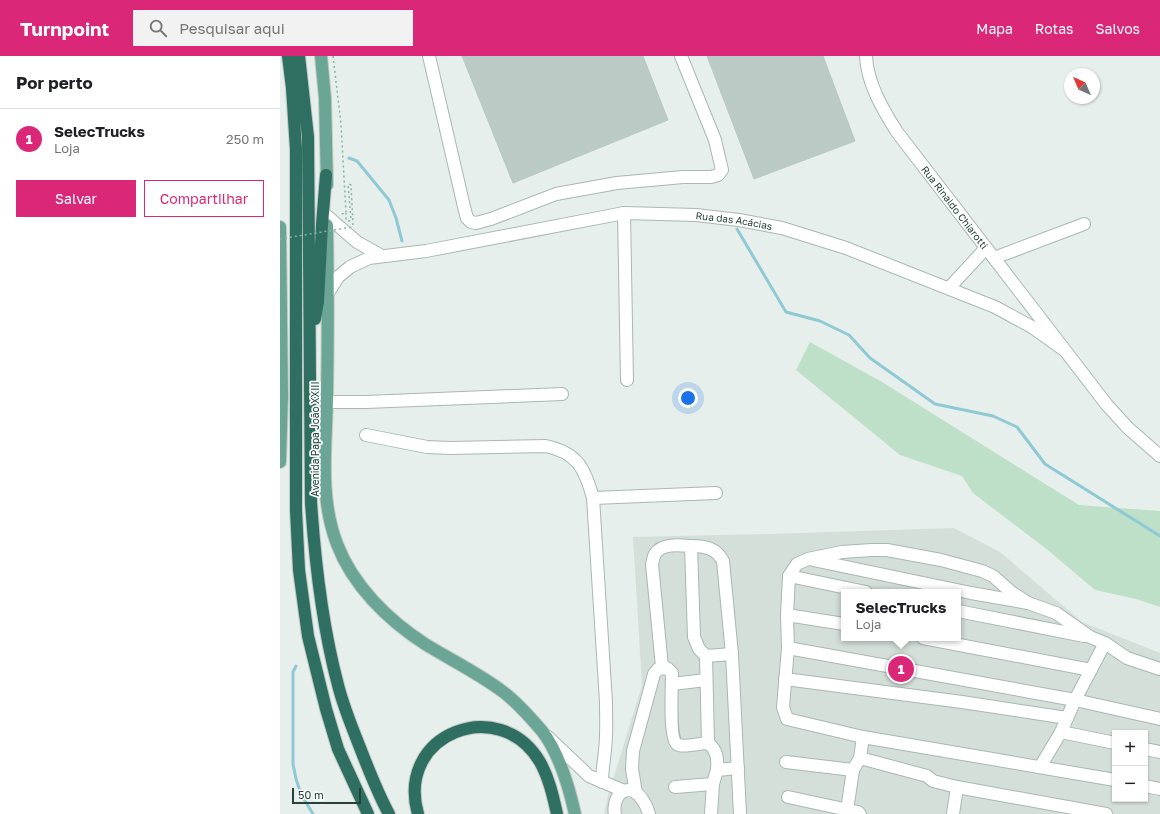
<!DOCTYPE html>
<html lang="pt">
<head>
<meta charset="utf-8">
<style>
	:root { --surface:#fff; --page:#f2f2f2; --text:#202124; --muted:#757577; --line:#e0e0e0; --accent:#db2777 }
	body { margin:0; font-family:"Golos Text",sans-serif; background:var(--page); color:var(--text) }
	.controls { position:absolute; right:12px; bottom:12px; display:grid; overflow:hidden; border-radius:0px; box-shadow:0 1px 3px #0004 }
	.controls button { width:36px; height:36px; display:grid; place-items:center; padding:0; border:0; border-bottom:1px solid var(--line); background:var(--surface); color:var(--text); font:20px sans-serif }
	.compass { position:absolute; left:784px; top:12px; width:36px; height:36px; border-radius:50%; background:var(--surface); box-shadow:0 1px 3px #0004; rotate:316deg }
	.scale { position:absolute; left:12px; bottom:10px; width:69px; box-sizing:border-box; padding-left:4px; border:2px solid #24423a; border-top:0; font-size:11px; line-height:14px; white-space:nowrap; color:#24423a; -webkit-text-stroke:3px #f7fbf9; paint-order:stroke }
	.you { position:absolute; left:408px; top:342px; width:14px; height:14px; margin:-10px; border:3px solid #fff; border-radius:50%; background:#1a73e8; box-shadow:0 0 0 6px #1a73e833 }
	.badge { display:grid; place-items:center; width:26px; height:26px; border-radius:50%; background:var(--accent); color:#fff; font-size:13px; font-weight:700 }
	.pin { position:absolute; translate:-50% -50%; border:2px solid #fff; box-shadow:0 1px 4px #0006 }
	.popup { position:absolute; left:561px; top:533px; width:120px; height:52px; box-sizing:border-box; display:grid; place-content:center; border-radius:0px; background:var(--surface); filter:drop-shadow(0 1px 3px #0005); font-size:13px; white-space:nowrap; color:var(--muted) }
	.popup b { font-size:15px; color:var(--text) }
	.popup::after { content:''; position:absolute; left:50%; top:100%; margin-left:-8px; border:8px solid transparent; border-top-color:var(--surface) }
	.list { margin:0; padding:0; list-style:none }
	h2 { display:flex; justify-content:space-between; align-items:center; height:52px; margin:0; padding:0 16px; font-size:17px }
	h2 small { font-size:13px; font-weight:400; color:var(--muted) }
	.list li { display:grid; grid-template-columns:26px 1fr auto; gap:12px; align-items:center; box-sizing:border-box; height:60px; padding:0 16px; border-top:1px solid var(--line) }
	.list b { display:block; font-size:15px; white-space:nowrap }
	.list p { margin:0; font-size:13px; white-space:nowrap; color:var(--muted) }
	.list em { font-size:13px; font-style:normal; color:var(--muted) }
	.actions { display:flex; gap:8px; padding:12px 16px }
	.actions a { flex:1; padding:9px 0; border:1px solid var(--accent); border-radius:0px; text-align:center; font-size:14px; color:var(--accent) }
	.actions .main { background:var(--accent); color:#fff }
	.icon { flex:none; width:22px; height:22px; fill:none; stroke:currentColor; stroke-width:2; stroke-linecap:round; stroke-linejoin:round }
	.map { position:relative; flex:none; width:880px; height:758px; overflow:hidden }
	header { display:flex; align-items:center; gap:24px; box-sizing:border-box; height:56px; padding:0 20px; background:var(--accent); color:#fff }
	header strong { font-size:19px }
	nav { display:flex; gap:22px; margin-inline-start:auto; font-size:14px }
	.search { width:280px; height:36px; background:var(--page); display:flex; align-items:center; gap:10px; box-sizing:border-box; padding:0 14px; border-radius:0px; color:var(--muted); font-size:15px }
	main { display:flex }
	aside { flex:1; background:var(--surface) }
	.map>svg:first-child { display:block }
	.built { fill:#d4dfda; fill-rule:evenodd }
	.green { fill:#bfe0c8 }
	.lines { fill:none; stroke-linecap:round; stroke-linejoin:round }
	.stream { stroke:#8ec9d4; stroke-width:3 }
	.building { fill:#bbcac4; stroke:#b8c9c2 }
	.minor-casing { stroke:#a8b8b2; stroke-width:14 }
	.major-casing { stroke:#c2cac8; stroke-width:14 }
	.highway-casing { stroke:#c2cac8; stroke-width:14 }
	.path { stroke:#86b3a5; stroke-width:1.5; stroke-dasharray:2 3; stroke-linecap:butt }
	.minor { stroke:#fff; stroke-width:12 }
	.major { stroke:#6aa596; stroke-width:12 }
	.highway { stroke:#2f6f62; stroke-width:12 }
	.path-bridge { stroke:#86b3a5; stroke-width:1.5; stroke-dasharray:2 3; stroke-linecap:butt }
	.labels { text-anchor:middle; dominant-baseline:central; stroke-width:3.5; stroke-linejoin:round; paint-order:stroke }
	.street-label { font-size:10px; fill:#24423a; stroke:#f7fbf9 }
</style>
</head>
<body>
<header>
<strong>Turnpoint</strong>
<div class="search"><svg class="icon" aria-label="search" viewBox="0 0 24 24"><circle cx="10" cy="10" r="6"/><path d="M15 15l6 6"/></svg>Pesquisar aqui</div>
<nav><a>Mapa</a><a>Rotas</a><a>Salvos</a></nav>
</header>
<main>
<aside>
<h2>Por perto<small></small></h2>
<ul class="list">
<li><span class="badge">1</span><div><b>SelecTrucks</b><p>Loja</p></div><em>250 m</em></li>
</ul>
<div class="actions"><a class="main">Salvar</a><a>Compartilhar</a></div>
</aside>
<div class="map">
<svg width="880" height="758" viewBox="0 0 880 758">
	<rect width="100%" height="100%" fill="#e6efeb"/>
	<!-- built -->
	<path class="built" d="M 674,472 L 720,496 L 802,566 L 880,597 L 880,758 L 324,758 L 328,740 L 362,629 L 353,481 L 488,478 ZM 564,536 L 678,536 L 678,582 L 564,582 ZM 835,677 L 865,677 L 865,743 L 835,743 Z"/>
	<!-- green -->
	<path class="green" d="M 530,286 L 602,326 L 799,449 L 880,455 L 880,551 L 856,543 L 815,534 L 769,495 L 693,437 L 682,420 L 620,399 L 516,314 Z"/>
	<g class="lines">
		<!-- stream -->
		<path class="stream" d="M 69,102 L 77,105 L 109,144 L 116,162 L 122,185
			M 457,173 L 506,256 L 540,265 L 569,279 L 590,302 L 655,348 L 713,360 L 737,371 L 765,408 L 880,480
			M 16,610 L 13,616 L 13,708 L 16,723 L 21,738 L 33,758"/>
	</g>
	<!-- building -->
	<path class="building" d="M 182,0 L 363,0 L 388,64 L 233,127 Z
		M 427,0 L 543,0 L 575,85 L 474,123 Z"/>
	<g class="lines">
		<defs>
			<g id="minor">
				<path d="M 149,0 L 185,155 L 187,162 L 191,166 L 196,167 L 211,163 L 276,138 L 337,127 L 403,121 L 431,121 L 438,119 L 442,114 L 435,84 L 401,0"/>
				<path id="s1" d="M 586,0 C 587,27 603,54 617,76 L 827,349 L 848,372 L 880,400"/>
				<path d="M 344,157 L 347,324"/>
				<path d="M 47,160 L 77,186 L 102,200"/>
				<path d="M 714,202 L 804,168"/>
				<path d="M 669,232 L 706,192"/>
				<path id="s2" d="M 48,237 L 58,221 L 70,211 L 89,202 L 146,195 L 344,157 L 416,159 L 459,164 L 502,172 L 566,192 L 715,251 L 752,271 L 783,293"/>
				<path d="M 47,346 L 86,346 L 282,338"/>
				<path d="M 86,379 L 147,391 L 170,392 L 266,390 C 298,397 305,413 313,442 L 326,646 C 326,662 327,678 325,694 C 324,705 322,715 322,726"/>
				<path d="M 313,442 L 436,437"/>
				<path d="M 411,490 C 425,490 436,492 443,505 L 452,598"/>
				<path d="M 533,504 L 691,537 L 748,547 L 776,557 L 810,581 L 825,587 L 847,602 L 880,613"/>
				<path d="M 509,520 L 586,536"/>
				<path d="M 678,555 L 804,580"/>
				<path d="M 507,559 L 564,568"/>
				<path d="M 643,582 L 811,614"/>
				<path d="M 508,592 L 795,644 L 880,663"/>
				<path d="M 426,600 L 452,598 L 460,758"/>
				<path d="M 505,623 L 682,646 L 787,662"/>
				<path d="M 392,628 L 426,624"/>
				<path d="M 781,676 L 835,687"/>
				<path d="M 268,681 L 309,720 L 344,735"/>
				<path d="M 583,681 L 835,724"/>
				<path d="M 428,687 C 437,694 438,703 437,714"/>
				<path d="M 865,693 L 880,696"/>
				<path d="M 580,702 L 647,720 L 653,725 L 677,731 L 673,758"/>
				<path d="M 506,706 L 573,714 L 580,702 L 583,681 L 507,663 L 503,651 L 508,592 L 507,559 L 509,520 L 517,508 L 528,503 L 562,496 L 592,494 L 607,494 L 661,504 L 702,515 L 713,520 L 731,536 L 748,547"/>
				<path d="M 760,711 L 781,676 L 795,644 L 825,587"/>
				<path d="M 865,730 L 880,733"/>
				<path d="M 395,731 L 433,728"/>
				<path d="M 677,731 L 826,758"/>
				<path d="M 356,737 L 352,713 L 353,695 L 374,618 L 378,613 L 387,612 L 392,617 C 392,628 389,683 397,688 C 402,692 421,687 428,687 L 426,600 L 419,593 L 414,581 L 411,490 C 399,489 382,487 375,498 C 373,501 373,505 372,508 L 382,611"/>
				<path d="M 508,741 L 578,756 L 580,758"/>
				<path d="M 567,754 L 573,714"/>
				<path d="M 335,758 C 333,749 337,733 350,734 C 360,736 367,750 369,758"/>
				<path d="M 431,758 L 433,728 L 437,714 L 458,712"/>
			</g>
			<path id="major" d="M 41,0 L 45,42 L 47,129
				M 47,169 C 48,227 48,285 47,343 C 46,392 39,441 57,488 C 73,530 108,564 145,588 C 171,604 198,617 222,635 C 237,646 250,661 262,675 C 279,697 289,731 295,758
				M 0,171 L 2,340 L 0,406"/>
			<path id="highway" d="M 8,0 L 12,32 L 16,93 L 16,454 L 19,514 L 28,580 L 46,653 L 58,693 L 88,758
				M 19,0 L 28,81 L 31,446 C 35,507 42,569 58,629 C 63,649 71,669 79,689 C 88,712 97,736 109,758
				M 35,263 L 38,246 L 42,169 L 46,119
				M 138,758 C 115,677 220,638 260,706 C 269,722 273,740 277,758"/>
		</defs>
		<!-- minor casing -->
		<use href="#minor" class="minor-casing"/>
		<!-- major casing -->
		<use href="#major" class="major-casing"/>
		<!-- highway casing -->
		<use href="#highway" class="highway-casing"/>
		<!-- path -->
		<path class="path" d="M 53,0 L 61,68 L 66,157 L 61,158"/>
		<!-- minor -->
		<use href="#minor" class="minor"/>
		<!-- major -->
		<use href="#major" class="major"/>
		<!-- highway -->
		<use href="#highway" class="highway"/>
		<!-- path-bridge -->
		<path class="path-bridge" d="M 0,183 L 72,171 L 73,168 L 71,129 L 69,128 L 68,129 L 71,164 L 69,165 L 66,164 L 66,157"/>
	</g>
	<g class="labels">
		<!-- street labels -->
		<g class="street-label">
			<text stroke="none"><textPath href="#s1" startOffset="178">Rua Rinaldo Chiarotti</textPath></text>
			<text stroke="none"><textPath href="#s2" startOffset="425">Rua das Acácias</textPath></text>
			<text transform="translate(35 383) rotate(-90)">Avenida Papa João XXIII</text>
		</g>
	</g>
</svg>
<div class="controls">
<button>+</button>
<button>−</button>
</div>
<svg class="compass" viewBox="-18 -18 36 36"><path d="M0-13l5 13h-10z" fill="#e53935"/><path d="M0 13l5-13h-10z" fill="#757577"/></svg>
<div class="scale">50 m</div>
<div class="you"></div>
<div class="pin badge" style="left:621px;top:613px">1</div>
<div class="popup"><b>SelecTrucks</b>Loja</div>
</div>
</main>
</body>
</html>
